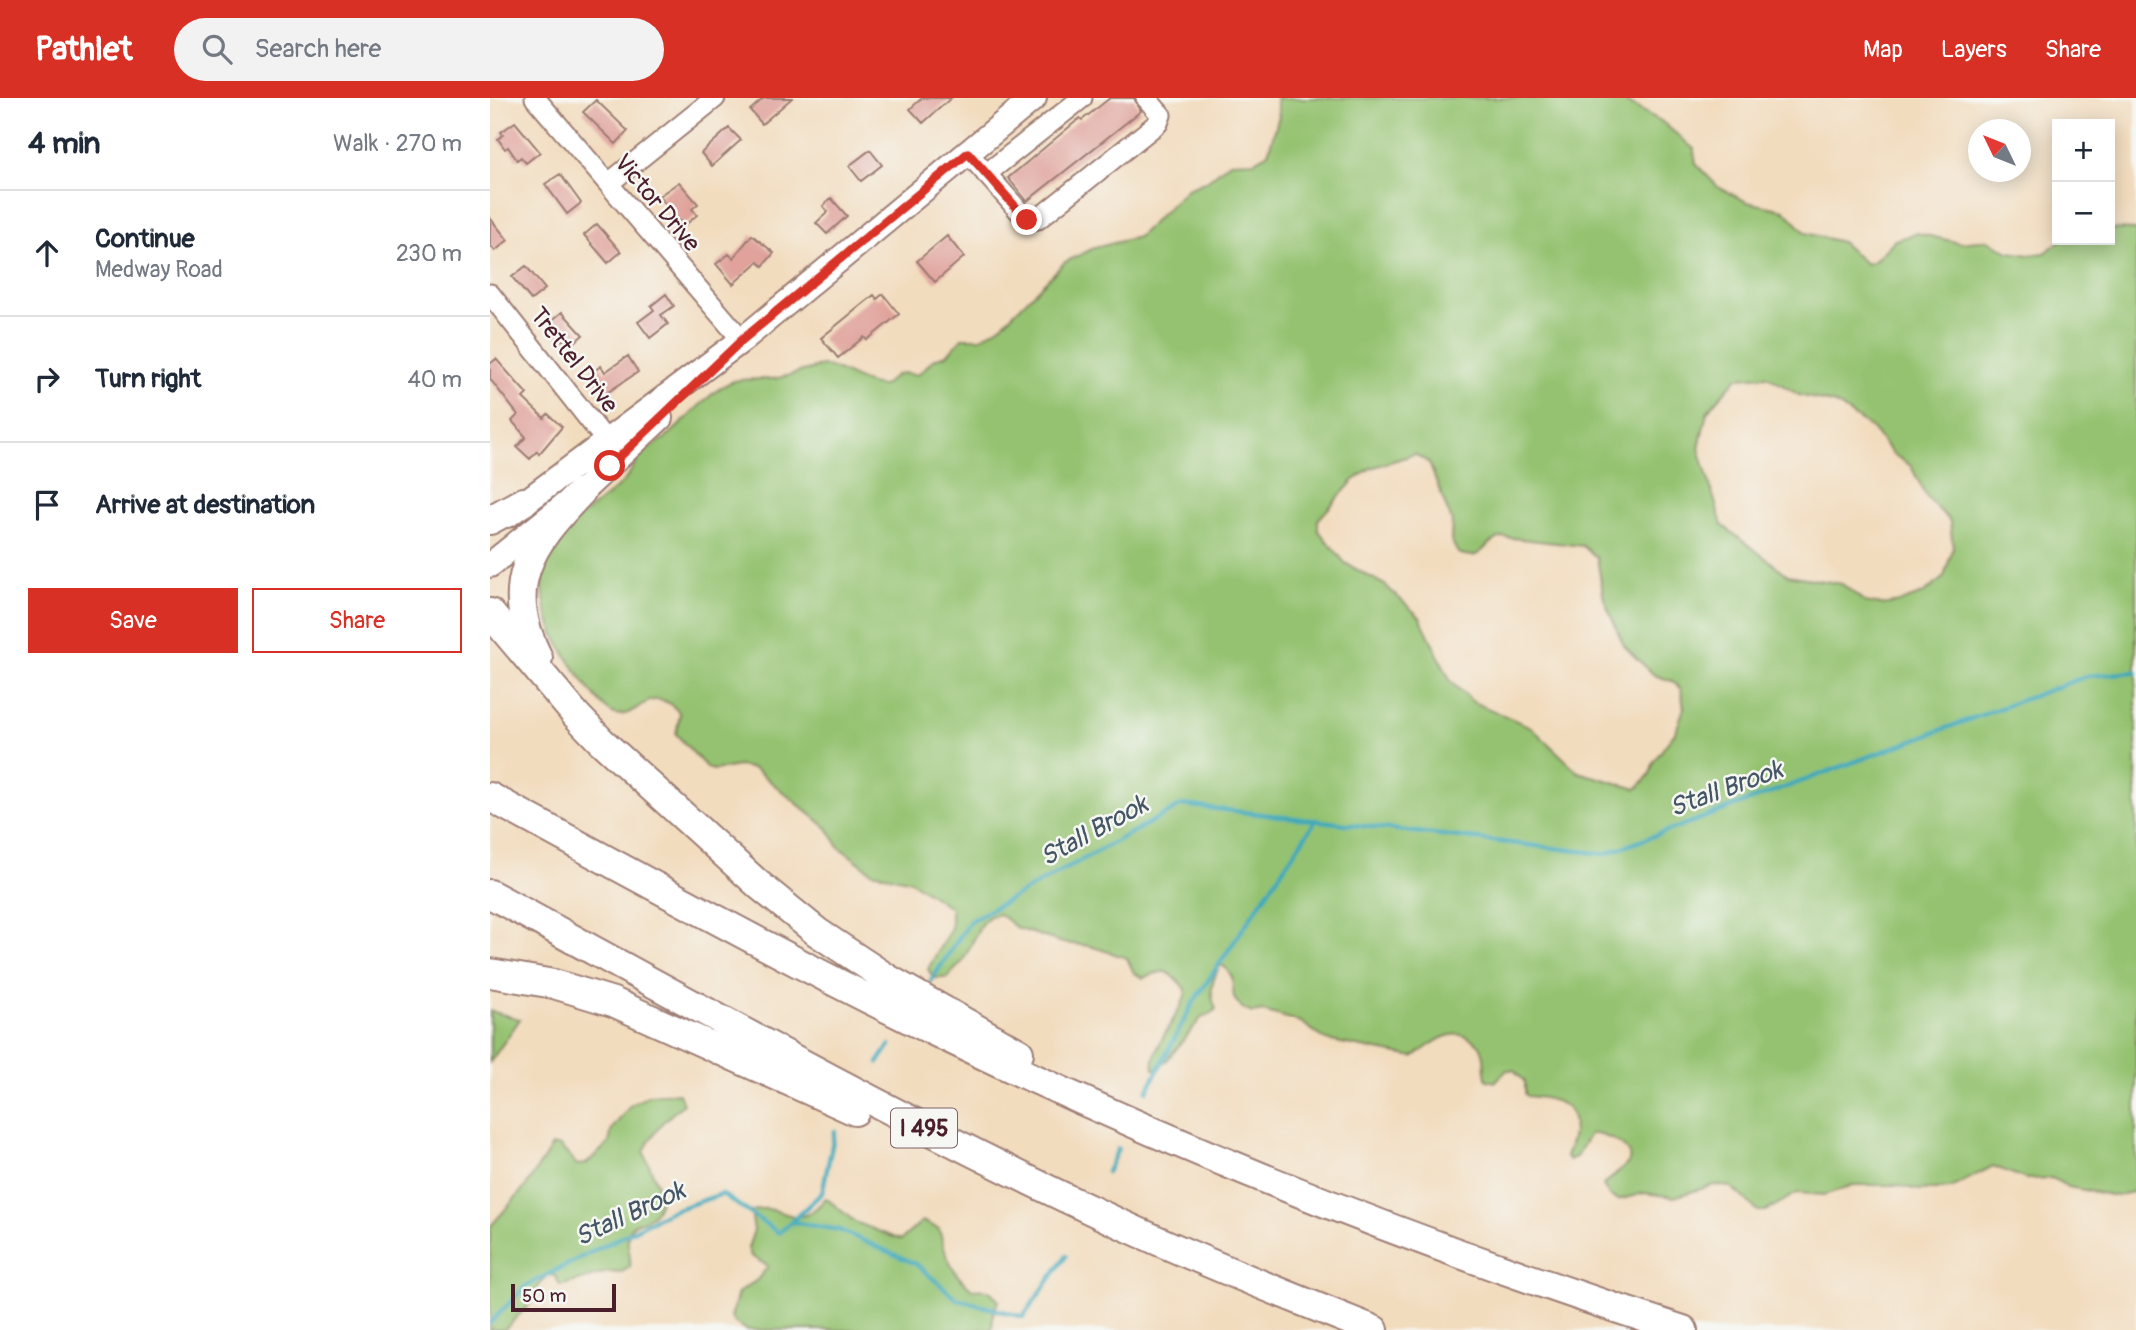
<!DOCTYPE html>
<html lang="en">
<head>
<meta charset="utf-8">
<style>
	:root { --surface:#fff; --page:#f2f2f3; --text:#1f2937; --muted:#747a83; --line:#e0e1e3; --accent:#d93025 }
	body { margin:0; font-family:Pangolin,sans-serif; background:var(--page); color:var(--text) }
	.controls { position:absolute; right:21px; top:21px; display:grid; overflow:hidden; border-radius:0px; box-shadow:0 4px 18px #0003 }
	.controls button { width:63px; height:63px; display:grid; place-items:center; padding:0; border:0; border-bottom:2px solid var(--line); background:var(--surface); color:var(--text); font:35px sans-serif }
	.compass { position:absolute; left:1478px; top:21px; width:63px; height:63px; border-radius:50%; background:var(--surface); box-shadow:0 4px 18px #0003; rotate:313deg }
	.scale { position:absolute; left:21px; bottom:18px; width:105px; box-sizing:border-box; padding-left:7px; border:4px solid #4a1f2b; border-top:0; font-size:19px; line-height:24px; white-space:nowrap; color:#4a1f2b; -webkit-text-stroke:5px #f6f6f2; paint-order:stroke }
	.stop { position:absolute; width:21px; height:21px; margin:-16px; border:5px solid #d93025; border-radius:50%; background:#fff }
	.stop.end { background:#d93025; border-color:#fff; box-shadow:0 2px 7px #0008 }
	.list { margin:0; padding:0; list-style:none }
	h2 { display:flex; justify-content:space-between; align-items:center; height:91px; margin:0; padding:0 28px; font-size:30px }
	h2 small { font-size:23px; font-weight:400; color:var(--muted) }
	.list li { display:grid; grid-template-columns:46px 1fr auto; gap:21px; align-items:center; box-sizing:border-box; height:126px; padding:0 28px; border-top:2px solid var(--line) }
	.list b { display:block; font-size:26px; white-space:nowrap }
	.list p { margin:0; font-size:23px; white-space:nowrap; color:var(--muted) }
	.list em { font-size:23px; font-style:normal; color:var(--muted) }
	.actions { display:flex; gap:14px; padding:21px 28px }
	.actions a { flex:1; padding:16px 0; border:2px solid var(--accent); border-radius:0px; text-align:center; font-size:24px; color:var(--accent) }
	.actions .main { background:var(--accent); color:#fff }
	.icon { flex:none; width:38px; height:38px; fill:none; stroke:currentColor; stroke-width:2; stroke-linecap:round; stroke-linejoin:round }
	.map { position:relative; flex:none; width:1646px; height:1232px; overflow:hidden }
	header { display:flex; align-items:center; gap:42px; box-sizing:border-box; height:98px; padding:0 35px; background:var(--accent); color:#fff }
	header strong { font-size:33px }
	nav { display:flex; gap:38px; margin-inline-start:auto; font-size:24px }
	.search { width:490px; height:63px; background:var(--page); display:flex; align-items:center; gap:18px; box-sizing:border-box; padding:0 24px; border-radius:38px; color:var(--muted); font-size:26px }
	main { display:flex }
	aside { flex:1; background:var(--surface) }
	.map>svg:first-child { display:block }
	.green { fill:#94c270; stroke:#6f704e; stroke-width:2; fill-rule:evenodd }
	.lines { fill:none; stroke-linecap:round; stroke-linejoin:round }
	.stream { stroke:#3ca9bb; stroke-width:4.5 }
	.building { fill:#e0a29b }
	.minor-casing { stroke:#9e7e74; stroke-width:23 }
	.major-casing { stroke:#9e7e74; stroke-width:28 }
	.highway-casing { stroke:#9e7e74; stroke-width:32 }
	.minor { stroke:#fff; stroke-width:19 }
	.major { stroke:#fff; stroke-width:24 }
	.highway { stroke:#fff; stroke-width:28 }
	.route { stroke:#d93025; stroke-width:9 }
	.labels { text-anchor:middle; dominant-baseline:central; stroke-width:5; stroke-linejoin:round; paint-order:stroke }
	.shield { fill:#f6f6f2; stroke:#7e6067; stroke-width:2 }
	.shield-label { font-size:23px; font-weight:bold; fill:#4a1f2b }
	.street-label { font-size:24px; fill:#4a1f2b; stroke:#f6f6f2 }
	.water-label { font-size:26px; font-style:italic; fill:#445665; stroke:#f6f6f2 }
</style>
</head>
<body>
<header>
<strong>Pathlet</strong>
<div class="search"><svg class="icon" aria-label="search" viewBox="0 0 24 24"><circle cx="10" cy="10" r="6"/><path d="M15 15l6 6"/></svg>Search here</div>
<nav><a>Map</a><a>Layers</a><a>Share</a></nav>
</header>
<main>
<aside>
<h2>4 min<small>Walk · 270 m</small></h2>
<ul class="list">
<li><svg class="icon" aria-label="ahead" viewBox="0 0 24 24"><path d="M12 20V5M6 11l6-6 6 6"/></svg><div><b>Continue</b><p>Medway Road</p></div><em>230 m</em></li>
<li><svg class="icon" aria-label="right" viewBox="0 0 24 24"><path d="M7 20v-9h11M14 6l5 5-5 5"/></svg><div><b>Turn right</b></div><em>40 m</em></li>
<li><svg class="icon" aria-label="arrive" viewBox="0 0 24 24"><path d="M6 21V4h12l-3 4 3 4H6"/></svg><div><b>Arrive at destination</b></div></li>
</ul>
<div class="actions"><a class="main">Save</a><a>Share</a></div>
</aside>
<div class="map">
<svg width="1646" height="1232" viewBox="0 0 1646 1232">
	<rect width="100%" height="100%" fill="#f6f6f2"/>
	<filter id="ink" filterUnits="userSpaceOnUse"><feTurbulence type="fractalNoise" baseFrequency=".0143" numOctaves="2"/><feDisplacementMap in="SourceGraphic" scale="14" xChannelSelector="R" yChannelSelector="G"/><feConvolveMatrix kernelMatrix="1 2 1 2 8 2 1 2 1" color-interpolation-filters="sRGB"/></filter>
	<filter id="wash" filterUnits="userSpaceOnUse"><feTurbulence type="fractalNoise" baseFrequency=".00686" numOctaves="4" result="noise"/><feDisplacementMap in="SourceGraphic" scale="28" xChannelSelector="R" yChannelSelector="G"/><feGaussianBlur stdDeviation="1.57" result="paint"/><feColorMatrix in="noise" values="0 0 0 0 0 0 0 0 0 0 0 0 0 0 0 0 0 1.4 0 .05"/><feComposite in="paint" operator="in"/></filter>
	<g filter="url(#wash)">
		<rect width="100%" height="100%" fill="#f2dcbe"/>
		<!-- green -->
		<path class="green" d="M 786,0 L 1129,0 L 1171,23 L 1204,51 L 1206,66 L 1228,89 L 1257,104 L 1294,112 L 1316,135 L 1351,144 L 1376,166 L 1383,164 L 1405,142 L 1427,135 L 1470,145 L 1498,142 L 1519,154 L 1539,157 L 1555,155 L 1571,142 L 1620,142 L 1620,131 L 1646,132 L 1646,1093 L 1626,1098 L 1578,1089 L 1562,1080 L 1536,1081 L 1503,1068 L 1461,1090 L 1429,1092 L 1405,1087 L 1363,1087 L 1335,1097 L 1307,1095 L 1276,1113 L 1268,1113 L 1241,1089 L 1224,1087 L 1184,1099 L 1154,1095 L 1128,1102 L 1119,1098 L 1113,1087 C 1118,1083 1137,1067 1138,1065 C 1147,1049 1112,1034 1100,1036 L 1086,1059 L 1079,1062 L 1076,1058 C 1094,1014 1081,1001 1037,998 L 1035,996 L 1035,984 L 1024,972 L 1017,972 L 1005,984 L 997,982 C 993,973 996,964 993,955 C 991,948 989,945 983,942 C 961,927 942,946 923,959 L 836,942 L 811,924 L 773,913 L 762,915 L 752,910 L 744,900 L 742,879 L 734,868 L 730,868 C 721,883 719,896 726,911 L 721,916 L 712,919 L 678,961 L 670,970 L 664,971 C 659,949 697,909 696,891 C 676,872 679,869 653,880 L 644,875 L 637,860 L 600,848 L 573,845 L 527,830 L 509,816 L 500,818 L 492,825 L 473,863 L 457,880 L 443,880 L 438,871 L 461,830 L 461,810 L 421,783 L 382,774 L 349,749 L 337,730 L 265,671 L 249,668 L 224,672 L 217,670 L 186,636 L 190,616 C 187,611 184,609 179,605 C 155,592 146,621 125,616 C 110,612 77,560 69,546 C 55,520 46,481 60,454 C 77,423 108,408 132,385 C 140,378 143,367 150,358 C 156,351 163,348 171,343 C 193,328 221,290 244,283 C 256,280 269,282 281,281 C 293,280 305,275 317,272 C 322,271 328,268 333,268 C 350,269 370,287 393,288 L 406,277 L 413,275 L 426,277 L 431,274 L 444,261 L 457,257 L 472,240 L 491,240 L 512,227 L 575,164 L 604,150 L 648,139 L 697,91 L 717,83 L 740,64 L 764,63 L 778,55 L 789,18 ZM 1277,278 L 1309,297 L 1346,306 L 1381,330 L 1403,356 L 1421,368 L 1437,400 L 1460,423 L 1463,450 L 1454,479 L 1433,496 L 1411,504 L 1391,507 L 1375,504 L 1352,486 L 1298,477 L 1232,427 L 1209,350 L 1217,314 L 1247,280 ZM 925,356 L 939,365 L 962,424 L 961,442 L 968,455 C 996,465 990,444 1013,439 L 1093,448 L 1107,460 L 1114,501 L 1134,548 L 1164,577 L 1182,583 L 1191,591 L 1194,610 L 1186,633 L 1164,663 L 1160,676 L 1147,691 L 1088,674 L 1041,629 L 983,604 L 961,584 L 930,519 L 895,487 L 855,465 L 828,432 L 828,422 L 863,383 L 881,370 Z
			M 0,913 L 30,921 L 0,964 Z
			M 189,995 L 193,1006 L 173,1024 L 159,1043 L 154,1054 C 160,1075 184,1103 158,1120 C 152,1124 144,1123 140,1131 C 134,1144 142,1156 140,1169 L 130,1175 L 118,1174 L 70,1188 L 65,1178 L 58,1177 L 48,1189 L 41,1205 L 14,1232 L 0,1232 L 0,1129 L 36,1088 L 62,1048 L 70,1048 L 87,1067 L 96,1066 L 119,1045 L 122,1031 L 140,1008 L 159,997 Z
			M 336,1100 L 365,1124 L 411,1142 L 432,1123 L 449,1131 L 457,1159 L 468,1178 L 482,1191 L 499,1192 L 509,1203 L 504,1211 L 502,1232 L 256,1232 L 244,1224 L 241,1219 L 248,1195 L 267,1182 L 278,1168 L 261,1158 L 258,1150 L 264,1132 L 261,1114 C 284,1103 299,1125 318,1116 C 325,1113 331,1105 336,1100 Z"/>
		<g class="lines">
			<!-- stream -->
			<path class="stream" d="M 441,883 L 480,823 L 692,707 L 1115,756 L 1597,578 L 1646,574
				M 388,965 L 400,947
				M 657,993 L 703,905 L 826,722
				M 617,1074 L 628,1051
				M 302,1124 L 349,1132 L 426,1166 L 467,1201 L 533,1219 L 576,1158
				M 0,1225 L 36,1188 L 181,1113 L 232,1096 L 289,1135 L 332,1095 L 345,1033"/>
		</g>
		<g id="blocks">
			<!-- building -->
			<path class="building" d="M 274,0 L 302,0 L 272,26 L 260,12 Z
				M 432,0 L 461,0 L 433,25 L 420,11 Z
				M 620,0 L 644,0 L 651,13 L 537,103 L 518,80 L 590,20 L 592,22 Z
				M 106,2 L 138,33 L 126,46 L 93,14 Z
				M 25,24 L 50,54 L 36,65 L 31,59 L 27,62 L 18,49 L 15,51 L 8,41 L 13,37 L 11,34 Z
				M 239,30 L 251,42 L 222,68 L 211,55 Z
				M 380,52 L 392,67 L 371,83 L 359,68 Z
				M 70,76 L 91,105 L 77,116 L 55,86 Z
				M 189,84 L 208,106 L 202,111 L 207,117 L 194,128 L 169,98 Z
				M 341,100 L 357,118 L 337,136 L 326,125 L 338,114 L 333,108 Z
				M 0,120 L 18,142 L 5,153 L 0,147 Z
				M 107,126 L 131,154 L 118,165 L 94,137 Z
				M 262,137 L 284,155 L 273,168 L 268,164 L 243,186 L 226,166 L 239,156 L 243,160 Z
				M 457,138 L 474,159 L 445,184 L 427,163 Z
				M 36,168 L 55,191 L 41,202 L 22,179 Z
				M 176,196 L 184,208 L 171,217 L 178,226 L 160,240 L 148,224 L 164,212 L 161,208 Z
				M 393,196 L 409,216 L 377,242 L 374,239 L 348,260 L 331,240 L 384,197 L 387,201 Z
				M 72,214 L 93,237 L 80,248 L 65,236 L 67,234 L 59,225 Z
				M 138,258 L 148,274 L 115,296 L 101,275 L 111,268 L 115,274 Z
				M 6,261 L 37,296 L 33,300 L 54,320 L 58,316 L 72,329 L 49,356 L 47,353 L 40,361 L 27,349 L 36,339 L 22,323 L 28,317 L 0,281 L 0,266 Z"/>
		</g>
	</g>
	<g filter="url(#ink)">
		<use href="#blocks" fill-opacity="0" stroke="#9e7e74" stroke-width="2"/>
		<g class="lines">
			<defs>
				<path id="minor" d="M 45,0 L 252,242
					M 478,55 L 537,122 L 548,121 L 668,25 L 671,17 L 656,0
					M 496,76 L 592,0
					M 119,85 L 225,0
					M 0,196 L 124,353"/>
				<path id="major" d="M 18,417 L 252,242 L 544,0
					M 0,467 L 91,394 L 170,320"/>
				<path id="highway" d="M 0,422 L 33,404
					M 0,515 L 86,617 L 111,643 L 269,787 L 327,834 L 398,881 L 529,955
					M 48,560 C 12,487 39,448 91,394
					M 0,699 C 152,781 304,866 460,941 C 697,1055 942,1152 1193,1232
					M 0,796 C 199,904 396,1015 601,1112 C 693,1156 789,1194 884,1232
					M 0,875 L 64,886 L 123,904 L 365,1013"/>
			</defs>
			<!-- minor casing -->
			<use href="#minor" class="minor-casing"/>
			<!-- major casing -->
			<use href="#major" class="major-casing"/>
			<!-- highway casing -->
			<use href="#highway" class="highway-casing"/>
			<!-- minor -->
			<use href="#minor" class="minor"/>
			<!-- major -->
			<use href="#major" class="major"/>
			<!-- highway -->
			<use href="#highway" class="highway"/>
		</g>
	</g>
	<g class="lines" filter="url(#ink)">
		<!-- route -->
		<path class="route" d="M 120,368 L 252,242 L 478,55 L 537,122"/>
	</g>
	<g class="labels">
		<!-- shield labels -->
		<rect class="shield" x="401" y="1010.5" width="66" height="39" rx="5"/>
		<g class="shield-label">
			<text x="434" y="1030">I 495</text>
		</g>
		<!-- street labels -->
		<g class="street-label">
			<text transform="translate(167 105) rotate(50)">Victor Drive</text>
			<text transform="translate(84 262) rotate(52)">Trettel Drive</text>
		</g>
		<!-- water labels -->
		<g class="water-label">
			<text transform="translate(1236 691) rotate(-20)">Stall Brook</text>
			<text transform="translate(604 733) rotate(-29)">Stall Brook</text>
			<text transform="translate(140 1116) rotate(-25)">Stall Brook</text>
		</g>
	</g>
</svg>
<div class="controls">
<button>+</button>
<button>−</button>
</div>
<svg class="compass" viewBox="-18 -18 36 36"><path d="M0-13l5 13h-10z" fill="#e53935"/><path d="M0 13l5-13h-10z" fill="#747a83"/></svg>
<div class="scale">50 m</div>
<div class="stop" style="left:120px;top:368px"></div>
<div class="stop end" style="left:537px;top:122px"></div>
</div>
</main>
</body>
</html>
